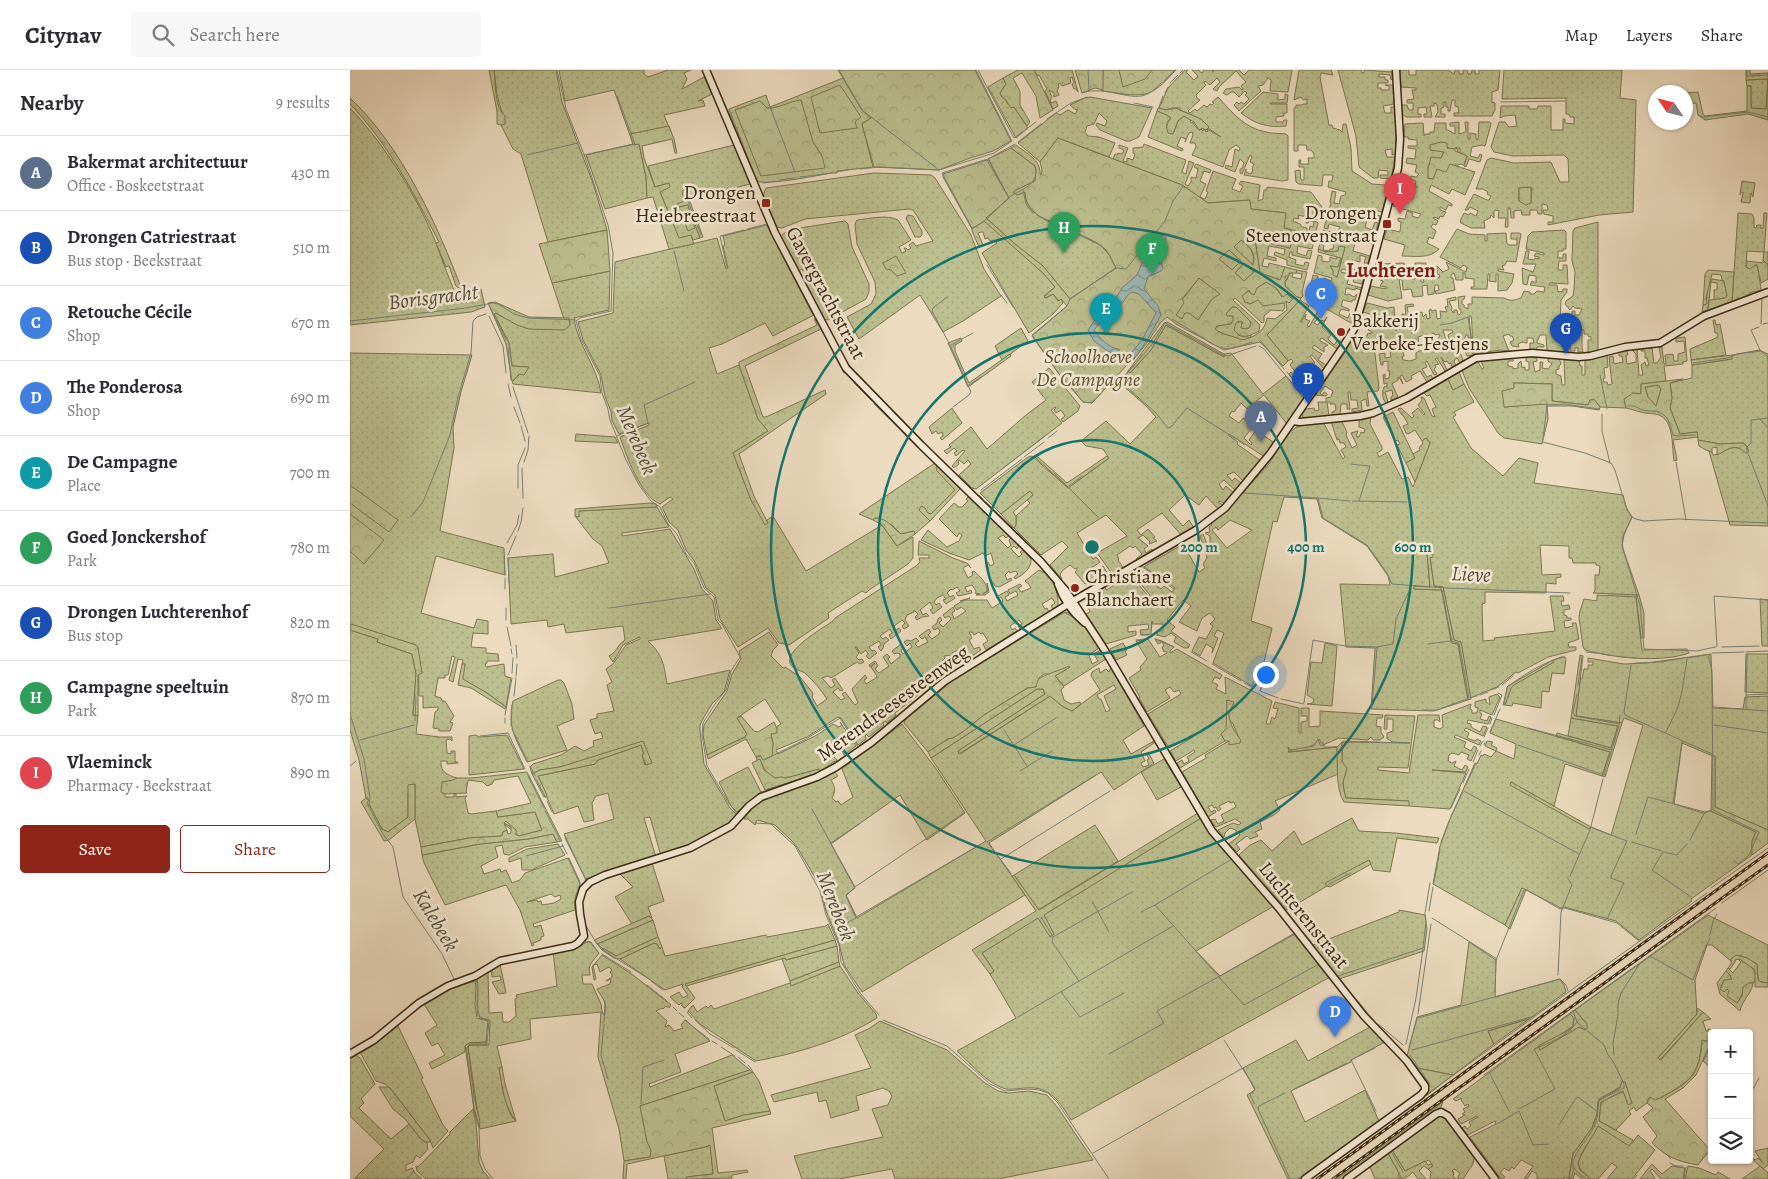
<!DOCTYPE html>
<html lang="en">
<head>
<meta charset="utf-8">
<style>
	:root { --surface:#fff; --page:#f7f7f7; --text:#2b2b33; --muted:#7c7c81; --line:#e1e1e2; --accent:#8f2418 }
	body { margin:0; font-family:Alegreya,serif; background:var(--page); color:var(--text) }
	.controls { position:absolute; right:15px; bottom:15px; display:grid; overflow:hidden; border-radius:5px; box-shadow:0 1px 4px #0004 }
	.controls button { width:45px; height:45px; display:grid; place-items:center; padding:0; border:0; border-bottom:1px solid var(--line); background:var(--surface); color:var(--text); font:25px sans-serif }
	.compass { position:absolute; left:1298px; top:15px; width:45px; height:45px; border-radius:50%; background:var(--surface); box-shadow:0 1px 4px #0004; rotate:305deg }
	.you { position:absolute; left:915px; top:604px; width:18px; height:18px; margin:-12px; border:4px solid #fff; border-radius:50%; background:#1a73e8; box-shadow:0 0 0 8px #1a73e833 }
	.badge { display:grid; place-items:center; width:32px; height:32px; border-radius:50%; background:var(--accent); color:#fff; font-size:16px; font-weight:700 }
	.pin { position:absolute; translate:-50% -41px; filter:drop-shadow(0 1px 2px #0008) }
	.pin::after { content:''; position:absolute; top:26px; width:18px; height:15px; background:inherit; clip-path:polygon(0 0,100% 0,50% 100%) }
	.list { margin:0; padding:0; list-style:none }
	h2 { display:flex; justify-content:space-between; align-items:center; height:65px; margin:0; padding:0 20px; font-size:21px }
	h2 small { font-size:16px; font-weight:400; color:var(--muted) }
	.list li { display:grid; grid-template-columns:32px 1fr auto; gap:15px; align-items:center; box-sizing:border-box; height:75px; padding:0 20px; border-top:1px solid var(--line) }
	.list b { display:block; font-size:19px; white-space:nowrap }
	.list p { margin:0; font-size:16px; white-space:nowrap; color:var(--muted) }
	.list em { font-size:16px; font-style:normal; color:var(--muted) }
	.actions { display:flex; gap:10px; padding:15px 20px }
	.actions a { flex:1; padding:11px 0; border:1px solid var(--accent); border-radius:5px; text-align:center; font-size:18px; color:var(--accent) }
	.actions .main { background:var(--accent); color:#fff }
	.icon { flex:none; width:28px; height:28px; fill:none; stroke:currentColor; stroke-width:2; stroke-linecap:round; stroke-linejoin:round }
	.map { position:relative; flex:none; width:1418px; height:1109px; overflow:hidden }
	header { display:flex; align-items:center; gap:30px; box-sizing:border-box; height:70px; padding:0 25px; background:var(--surface); border-bottom:1px solid var(--line) }
	header strong { font-size:24px }
	nav { display:flex; gap:28px; margin-inline-start:auto; font-size:18px }
	.search { width:350px; height:45px; background:var(--page); display:flex; align-items:center; gap:12px; box-sizing:border-box; padding:0 18px; border-radius:5px; color:var(--muted); font-size:19px }
	main { display:flex }
	aside { flex:1; background:var(--surface) }
	.map>svg:first-child { display:block }
	.grass { fill:url(#grass-dots); stroke:#7c7550; fill-rule:evenodd }
	.forest { fill:url(#forest-crowns); stroke:#7c7550; fill-rule:evenodd }
	.pitch { fill:#bcbf8f; stroke:#7c7550 }
	.water { fill:url(#water-waves); stroke:#758175; fill-rule:evenodd }
	.lines { fill:none; stroke-linecap:round; stroke-linejoin:round }
	.stream { stroke:#758175; stroke-width:1 }
	.secondary-casing { stroke:#3d2b11; stroke-width:9 }
	.secondary { stroke:#f3e8d5; stroke-width:6 }
	.rail-casing { stroke:#3d2b11; stroke-width:3 }
	.rail { stroke:#f3e8d5; stroke-width:1; stroke-dasharray:4; stroke-linecap:butt }
	.ring { fill:none; stroke:#0f766e; stroke-width:2.5 }
	.poi-dot { fill:#8f2418; stroke:#f3e8d5; stroke-width:2 }
	.labels { text-anchor:middle; dominant-baseline:central; stroke-width:5; stroke-linejoin:round; paint-order:stroke }
	.poi-label { font-size:20px; fill:#3d2b11; stroke:#f3e8d5; text-anchor:end }
	.street-label { font-size:20px; fill:#3d2b11; stroke:#f3e8d5 }
	.park-label { font-size:20px; font-style:italic; fill:#5d5030; stroke:#f3e8d5 }
	.neighbourhood-label { font-size:21px; font-weight:bold; fill:#7a1f14; stroke:#f3e8d5 }
	.water-label { font-size:21px; font-style:italic; fill:#544f3b; stroke:#f3e8d5 }
	.centre { fill:#0f766e; stroke:#f3e8d5; stroke-width:2.5 }
	.ring-label { font-size:15px; text-anchor:middle; font-weight:bold; fill:#0f766e; stroke:#f3e8d5; stroke-width:5; stroke-linejoin:round; paint-order:stroke }
</style>
</head>
<body>
<header>
<strong>Citynav</strong>
<div class="search"><svg class="icon" aria-label="search" viewBox="0 0 24 24"><circle cx="10" cy="10" r="6"/><path d="M15 15l6 6"/></svg>Search here</div>
<nav><a>Map</a><a>Layers</a><a>Share</a></nav>
</header>
<main>
<aside>
<h2>Nearby<small>9 results</small></h2>
<ul class="list">
<li><span class="badge" style="background:#5c6f8a">A</span><div><b>Bakermat architectuur</b><p>Office · Boskeetstraat</p></div><em>430 m</em></li>
<li><span class="badge" style="background:#1a4fb4">B</span><div><b>Drongen Catriestraat</b><p>Bus stop · Beekstraat</p></div><em>510 m</em></li>
<li><span class="badge" style="background:#3f7fe0">C</span><div><b>Retouche Cécile</b><p>Shop</p></div><em>670 m</em></li>
<li><span class="badge" style="background:#3f7fe0">D</span><div><b>The Ponderosa</b><p>Shop</p></div><em>690 m</em></li>
<li><span class="badge" style="background:#0f9aa8">E</span><div><b>De Campagne</b><p>Place</p></div><em>700 m</em></li>
<li><span class="badge" style="background:#2e9e5b">F</span><div><b>Goed Jonckershof</b><p>Park</p></div><em>780 m</em></li>
<li><span class="badge" style="background:#1a4fb4">G</span><div><b>Drongen Luchterenhof</b><p>Bus stop</p></div><em>820 m</em></li>
<li><span class="badge" style="background:#2e9e5b">H</span><div><b>Campagne speeltuin</b><p>Park</p></div><em>870 m</em></li>
<li><span class="badge" style="background:#e0444e">I</span><div><b>Vlaeminck</b><p>Pharmacy · Beekstraat</p></div><em>890 m</em></li>
</ul>
<div class="actions"><a class="main">Save</a><a>Share</a></div>
</aside>
<div class="map">
<svg width="1418" height="1109" viewBox="0 0 1418 1109">
	<defs>
		<pattern id="grass-dots" width="8" height="8" patternUnits="userSpaceOnUse" patternTransform="scale(1.25)"><rect width="8" height="8" fill="#bcbf8f"/><path d="M2 2h.1M6 6h.1" fill="none" stroke="#a2a47a" stroke-width="1.8" stroke-linecap="round"/></pattern>
		<pattern id="forest-crowns" width="20" height="18" patternUnits="userSpaceOnUse" patternTransform="scale(1.25)"><rect width="20" height="18" fill="#bcbf8f"/><path d="M2 6a3 3 0 1 1 6 0M12 15a3 3 0 1 1 6 0" fill="none" stroke="#a2a47a"/></pattern>
		<pattern id="water-waves" width="16" height="10" patternUnits="userSpaceOnUse" patternTransform="scale(1.25)"><rect width="16" height="10" fill="#9abab8"/><path d="M0 5q4-4 8 0t8 0" fill="none" stroke="#7f9794"/></pattern>
	</defs>
	<rect width="100%" height="100%" fill="#ecdbbf"/>
	<filter id="stains"><feTurbulence type="fractalNoise" baseFrequency=".004" numOctaves="4"/><feColorMatrix values="0 0 0 0 .2 0 0 0 0 .09 0 0 0 0 .02 0 0 0 .5 -.17"/></filter>
	<radialGradient id="worn" r=".72"><stop offset=".6" stop-color="#630" stop-opacity="0"/><stop offset="1" stop-color="#630" stop-opacity=".3"/></radialGradient>
	<!-- grass -->
	<path class="grass" d="M 144,0 L 206,0 L 212,32 L 243,113 L 257,160 L 198,172 L 171,84 L 163,79 L 151,55 L 155,54 L 147,25 Z
		M 209,0 L 294,0 L 294,4 L 298,7 L 318,0 L 341,0 L 334,3 L 337,9 L 332,19 L 354,7 L 362,24 L 348,31 L 353,30 L 355,36 L 314,45 L 323,67 L 289,74 L 296,107 L 297,128 L 255,139 L 236,85 L 283,74 L 264,20 L 215,31 Z
		M 684,0 L 722,0 L 728,22 L 726,19 L 724,19 L 722,14 L 724,13 L 722,7 L 720,8 L 721,13 L 712,16 L 710,13 L 708,14 L 709,17 L 707,21 L 709,25 L 704,27 L 704,23 L 699,20 L 702,27 L 700,30 L 701,33 L 706,31 L 708,36 L 703,39 L 695,21 L 697,19 L 689,5 L 687,6 Z
		M 753,0 L 826,0 C 818,8 807,22 795,24 C 782,27 765,22 752,21 Z
		M 835,0 L 838,0 L 836,2 L 844,10 L 848,6 L 842,0 L 848,0 L 852,3 L 854,0 L 862,0 L 863,2 L 863,0 L 889,0 L 894,5 L 899,0 L 942,0 L 938,22 L 920,21 L 921,10 L 918,8 L 913,15 L 908,16 L 911,21 L 889,41 L 884,35 L 887,32 L 889,34 L 891,32 L 894,34 L 899,29 L 895,25 L 897,23 L 895,21 L 889,27 L 884,22 L 881,22 L 877,25 L 873,23 L 876,19 L 889,17 L 892,20 L 893,19 L 891,16 L 896,12 L 886,1 L 869,17 L 867,21 L 863,19 L 870,12 L 867,8 L 860,15 L 855,11 L 854,13 L 856,15 L 846,25 L 847,28 L 850,30 L 838,41 L 840,43 L 845,39 L 847,41 L 854,35 L 857,37 L 860,34 L 862,35 L 864,33 L 862,32 L 868,27 C 882,42 894,58 916,62 C 923,64 929,63 936,64 L 938,66 L 938,110 L 932,111 L 894,105 L 896,99 L 896,102 L 901,104 L 903,100 L 902,99 L 904,94 L 900,92 L 902,86 L 900,85 L 892,104 L 890,103 L 890,99 L 892,99 L 894,93 L 890,89 L 885,102 L 875,98 L 876,95 L 882,97 L 885,79 L 889,81 L 890,78 L 886,75 L 879,80 L 873,97 L 842,85 L 846,77 L 845,73 L 840,73 L 843,65 L 842,62 L 839,63 L 835,72 L 836,69 L 831,67 L 827,76 L 833,79 L 832,81 L 798,67 L 807,41 L 817,45 L 821,48 L 817,52 L 817,58 L 823,64 L 828,51 L 834,46 L 841,50 L 840,52 L 844,53 L 844,55 L 849,60 L 851,59 L 853,61 L 854,59 L 856,62 L 858,61 L 857,59 L 871,67 L 858,58 L 851,49 L 830,40 L 830,38 L 822,38 L 816,40 L 809,38 L 818,18 Z
		M 949,0 L 981,0 L 983,5 L 971,3 L 970,7 L 979,55 L 982,55 L 983,58 L 990,60 L 992,62 L 993,54 L 996,54 L 1001,78 L 1002,101 L 1022,114 L 1035,115 L 1038,119 L 1032,142 L 1020,139 L 1018,147 L 1023,148 L 1024,144 L 1030,146 L 1029,151 L 1015,148 L 1014,149 L 1017,150 L 1015,157 L 1022,160 L 1025,152 L 1028,153 L 1025,165 L 1016,162 L 1012,165 L 1014,169 L 1023,172 L 1023,174 L 1006,170 L 1003,181 L 1020,186 L 1018,193 L 1014,193 L 1016,187 L 1010,185 L 1010,192 L 1002,190 L 1000,195 L 1004,196 L 1003,199 L 1007,200 L 1006,204 L 997,201 L 994,199 L 991,200 L 991,202 L 1014,208 L 1012,214 L 1003,212 L 1004,208 L 999,207 L 997,214 L 1012,218 L 1011,220 L 1005,218 L 1005,220 L 996,218 L 995,225 L 999,224 L 1004,227 L 1007,224 L 1005,230 L 1002,230 L 1002,232 L 993,230 L 991,236 L 999,239 L 999,241 L 991,239 L 989,244 L 998,248 L 1000,243 L 1003,245 L 1002,252 L 999,252 L 970,235 L 976,225 L 971,224 L 971,221 L 966,220 L 963,230 L 959,223 L 963,205 L 968,206 L 967,214 L 971,215 L 974,208 L 981,211 L 982,208 L 964,203 L 968,185 L 972,186 L 972,191 L 978,192 L 980,191 L 980,187 L 986,189 L 987,187 L 991,188 L 988,197 L 980,196 L 987,207 L 995,177 L 989,177 L 988,181 L 980,182 L 968,180 L 970,174 L 974,175 L 973,180 L 979,181 L 980,179 L 983,179 L 984,174 L 981,174 L 982,171 L 985,171 L 986,166 L 978,164 L 976,169 L 972,168 L 973,160 L 993,165 L 993,162 L 989,160 L 990,157 L 979,154 L 978,159 L 974,158 L 981,133 L 980,132 L 982,121 L 986,122 L 984,133 L 989,134 L 991,126 L 995,125 L 996,122 L 978,117 L 979,111 L 982,111 L 983,105 L 973,105 L 972,116 L 949,114 L 946,112 L 945,101 L 950,100 L 951,110 L 954,110 L 954,97 L 949,97 L 949,90 L 951,90 L 950,94 L 959,94 L 958,88 L 964,88 L 964,84 L 961,80 L 957,80 L 956,75 L 948,75 L 948,81 L 944,81 L 944,38 L 946,37 L 946,35 L 952,35 L 953,34 L 957,34 L 957,29 L 953,30 L 951,27 L 944,30 Z
		M 988,0 L 1011,0 L 1012,3 L 1014,3 L 1014,0 L 1042,2 L 1042,9 L 1041,10 L 1040,5 L 1029,4 L 1029,7 L 1035,7 L 1035,10 L 1038,10 L 1038,13 L 1028,13 L 1028,18 L 1031,18 L 1031,20 L 1039,20 L 1039,16 L 1035,15 L 1043,15 L 1044,34 L 1033,36 L 1035,43 L 1041,43 L 1041,37 L 1045,37 L 1046,84 L 1042,85 L 1042,79 L 1035,80 L 1037,87 L 1045,87 L 1041,109 L 1030,108 L 1030,105 L 1038,105 L 1038,101 L 1029,100 L 1028,108 L 1023,108 L 1009,97 L 1006,66 Z
		M 1050,0 L 1059,0 L 1059,5 L 1066,5 L 1066,0 L 1098,0 L 1104,4 L 1105,0 L 1109,0 L 1109,4 L 1113,4 L 1113,0 L 1117,0 L 1118,4 L 1121,4 L 1122,0 L 1125,0 L 1125,4 L 1129,4 L 1129,0 L 1150,0 L 1148,20 L 1142,22 L 1142,32 L 1145,33 L 1145,40 L 1142,46 L 1104,46 L 1104,43 L 1109,43 L 1108,37 L 1105,36 L 1105,30 L 1102,30 L 1100,41 L 1098,41 L 1098,37 L 1096,37 L 1096,32 L 1094,32 L 1094,37 L 1091,38 L 1091,44 L 1095,44 L 1095,47 L 1085,47 L 1088,42 L 1087,34 L 1084,33 L 1084,36 L 1080,36 L 1082,47 L 1074,47 L 1074,44 L 1077,44 L 1076,37 L 1068,38 L 1068,44 L 1071,44 L 1071,47 L 1056,47 L 1052,44 L 1052,35 L 1057,35 L 1059,40 L 1063,40 L 1063,33 L 1057,33 L 1057,30 L 1064,29 L 1062,20 L 1066,20 L 1066,18 L 1051,17 Z
		M 1154,0 L 1272,0 L 1270,28 L 1286,30 L 1283,142 L 1249,145 L 1198,155 L 1198,152 L 1203,152 L 1203,146 L 1194,144 L 1193,140 L 1198,140 L 1197,135 L 1192,134 L 1192,144 L 1188,144 L 1187,140 L 1180,140 L 1180,145 L 1172,145 L 1171,140 L 1164,141 L 1164,148 L 1161,148 L 1160,138 L 1158,138 L 1158,157 L 1155,157 L 1156,148 L 1148,148 L 1149,141 L 1146,140 L 1144,141 L 1144,148 L 1141,145 L 1140,148 L 1134,151 L 1135,158 L 1121,158 L 1111,153 L 1110,151 L 1114,143 L 1119,145 L 1120,143 L 1126,146 L 1128,141 L 1120,137 L 1118,140 L 1115,140 L 1124,124 L 1137,130 L 1139,130 L 1141,126 L 1137,124 L 1138,122 L 1133,119 L 1126,119 L 1137,90 L 1141,88 L 1164,93 L 1201,92 L 1210,112 L 1219,112 L 1218,89 L 1214,85 L 1163,86 L 1144,82 L 1141,77 L 1149,52 L 1155,52 L 1159,57 L 1167,56 L 1165,45 L 1154,46 L 1150,48 L 1151,36 L 1179,36 L 1179,39 L 1187,39 L 1188,36 L 1201,36 L 1201,60 L 1213,60 L 1213,49 L 1215,49 L 1215,53 L 1224,54 L 1224,47 L 1220,47 L 1219,44 L 1216,44 L 1216,28 L 1152,29 ZM 1169,118 L 1183,118 L 1183,120 L 1181,120 L 1181,133 L 1176,134 L 1169,131 Z
		M 493,8 L 512,40 L 521,48 L 512,54 L 523,97 L 487,101 L 487,103 L 482,103 C 469,105 416,116 407,111 L 379,39 L 416,25 L 420,37 ZM 385,40 L 463,72 L 472,86 Z
		M 653,8 L 656,14 L 650,23 L 652,27 L 655,28 L 657,33 L 664,37 L 678,58 L 666,68 L 638,17 Z
		M 1418,9 L 1416,40 L 1401,38 L 1401,16 L 1397,16 L 1396,10 Z
		M 913,22 L 928,24 L 928,30 L 935,29 L 935,24 L 938,25 L 937,33 L 920,33 L 921,34 L 937,34 L 937,43 L 934,43 L 934,46 L 926,47 L 926,52 L 933,52 L 934,50 L 937,50 L 936,56 C 918,58 905,54 891,43 Z
		M 740,27 L 802,38 L 789,67 L 780,71 L 776,71 L 750,60 L 746,55 L 747,53 L 755,56 L 757,51 L 749,43 L 744,54 L 737,56 L 735,62 L 738,66 L 749,67 L 765,73 L 759,87 L 708,68 L 690,92 L 668,73 L 706,43 L 710,45 L 718,40 L 725,44 L 728,39 L 726,40 L 720,35 L 735,28 Z
		M 0,38 C 35,75 67,126 86,173 C 92,189 97,204 104,220 L 116,225 L 131,219 L 135,237 L 121,242 L 0,255 Z
		M 1109,52 L 1109,64 L 1116,62 L 1115,52 L 1118,52 L 1118,69 L 1120,69 L 1120,63 L 1126,64 L 1126,69 L 1128,70 L 1129,52 L 1140,52 L 1141,54 L 1135,76 L 1132,75 L 1122,77 L 1120,86 L 1128,88 L 1130,84 L 1132,85 L 1130,92 L 1119,89 L 1116,97 L 1114,96 L 1117,86 L 1110,83 L 1110,78 L 1108,78 L 1108,82 L 1106,77 L 1105,79 L 1097,78 L 1091,72 L 1080,80 L 1094,81 L 1091,88 L 1081,91 L 1079,94 L 1078,108 L 1083,109 L 1087,99 L 1100,94 L 1125,102 L 1115,125 L 1102,119 L 1099,124 L 1081,115 L 1079,121 L 1102,134 L 1102,136 L 1098,135 L 1096,140 L 1090,137 L 1090,140 L 1096,142 L 1093,147 L 1090,146 L 1089,149 L 1084,147 L 1083,148 L 1088,151 L 1086,155 L 1083,154 L 1081,157 L 1086,161 L 1083,169 L 1079,167 L 1077,173 L 1089,179 C 1080,189 1065,186 1052,186 L 1055,175 L 1034,169 L 1037,159 L 1050,162 L 1051,152 L 1048,151 L 1048,148 L 1055,149 L 1057,141 L 1063,143 L 1062,146 L 1068,148 L 1071,144 L 1043,136 L 1046,125 L 1063,129 L 1063,127 L 1057,125 L 1058,122 L 1060,122 L 1061,116 L 1067,117 L 1065,116 L 1066,111 L 1060,110 L 1061,106 L 1066,107 L 1069,104 L 1065,102 L 1067,95 L 1056,93 L 1057,88 L 1065,89 L 1066,79 L 1058,78 L 1058,76 L 1067,76 L 1067,70 L 1058,69 L 1058,67 L 1054,67 L 1055,54 L 1073,53 L 1074,66 L 1075,64 L 1080,64 L 1080,62 L 1084,62 L 1085,53 L 1096,53 L 1096,59 L 1105,64 L 1105,56 L 1100,56 L 1100,53 Z
		M 794,74 L 836,90 L 832,102 L 836,104 L 839,91 L 844,93 L 835,114 L 838,116 L 841,112 L 841,107 L 846,108 L 848,99 L 844,97 L 846,94 L 861,100 L 860,103 L 854,101 L 850,111 L 856,114 L 850,127 L 855,129 L 858,122 L 856,121 L 863,101 L 886,109 L 882,119 L 890,122 L 893,116 L 889,114 L 891,111 L 910,115 L 908,131 L 913,129 L 914,120 L 917,120 L 917,117 L 961,122 L 972,137 L 969,150 L 948,145 L 949,149 L 944,148 L 943,151 L 950,154 L 952,157 L 957,158 L 957,161 L 959,161 L 960,156 L 963,157 L 964,152 L 959,151 L 958,153 L 956,153 L 957,149 L 967,152 L 968,153 L 965,165 L 934,158 L 935,143 L 901,139 L 899,130 L 858,133 L 832,115 L 763,89 L 765,84 L 767,85 L 768,83 L 772,84 L 774,80 L 769,78 L 769,75 L 778,78 L 773,91 L 777,92 L 777,88 L 783,90 L 785,84 L 783,83 L 783,78 L 793,77 Z
		M 384,75 L 400,114 L 337,130 L 334,121 L 334,131 L 329,137 L 338,135 L 350,168 L 343,170 L 341,165 L 329,169 L 310,122 L 319,113 L 305,117 L 298,96 Z
		M 661,78 L 685,96 L 687,106 L 685,111 L 664,121 L 667,125 L 675,122 C 674,156 738,159 756,181 C 760,185 763,192 766,198 L 720,229 L 693,196 L 665,174 L 636,148 L 659,128 L 638,89 Z
		M 524,103 L 581,105 L 585,108 L 621,165 L 634,199 L 651,226 L 613,251 L 593,262 L 570,225 L 509,269 L 497,247 L 521,234 L 526,224 L 525,212 L 507,174 L 505,154 L 507,150 C 519,149 537,144 548,150 L 561,170 L 549,177 L 552,183 L 556,181 L 554,178 L 556,178 L 558,180 L 561,178 L 559,175 L 563,172 L 566,176 L 583,171 L 563,140 L 559,139 L 455,149 L 432,158 L 427,157 L 413,125 L 416,118 Z
		M 1392,111 L 1405,113 L 1403,127 L 1401,123 L 1400,133 L 1391,132 L 1393,123 L 1391,122 L 1390,125 Z
		M 1388,143 L 1402,144 L 1404,148 L 1404,157 L 1406,158 L 1407,155 L 1411,155 L 1410,158 L 1413,158 L 1414,143 L 1417,143 L 1414,182 L 1418,182 L 1418,195 L 1413,190 L 1414,182 L 1397,181 L 1396,197 L 1405,195 L 1408,197 L 1411,220 L 1399,223 L 1399,226 L 1382,232 Z
		M 558,145 L 563,146 L 572,161 L 572,165 L 570,167 L 565,167 L 556,148 Z
		M 634,150 L 693,203 L 705,217 L 694,226 L 696,228 L 703,224 L 708,231 L 711,229 L 713,233 L 703,244 L 679,263 L 632,183 L 647,173 L 644,170 L 640,171 L 638,168 L 635,169 L 633,162 L 631,162 L 628,163 L 633,175 L 629,177 L 622,161 L 622,159 Z
		M 495,151 L 498,154 L 502,177 L 519,214 L 519,222 L 516,229 L 478,250 L 473,249 L 452,207 L 457,205 L 459,208 L 464,205 L 460,198 L 453,201 L 452,199 L 449,201 L 431,167 L 433,164 L 437,162 L 439,166 L 437,167 L 439,171 L 447,167 L 443,159 Z
		M 1248,152 L 1248,280 L 1238,283 L 1238,270 L 1241,270 L 1241,267 L 1238,266 L 1238,264 L 1234,264 L 1234,260 L 1232,260 L 1232,278 L 1233,282 L 1228,282 L 1228,278 L 1225,278 L 1225,281 L 1220,281 L 1222,241 L 1225,241 L 1225,245 L 1229,245 L 1232,239 L 1225,238 L 1223,236 L 1220,240 L 1215,234 L 1216,231 L 1223,226 L 1224,219 L 1225,202 L 1222,191 L 1223,161 L 1225,158 Z
		M 417,155 L 464,245 L 423,266 L 415,253 L 372,274 L 359,278 L 367,304 L 389,295 L 408,349 L 418,361 L 383,383 L 401,430 L 418,453 L 417,450 L 423,446 L 456,501 L 532,455 L 547,476 L 563,467 L 563,488 L 558,494 L 519,520 L 516,523 L 512,521 L 478,543 L 479,548 L 439,575 L 429,573 L 418,558 L 388,577 L 370,549 L 365,525 L 356,518 L 345,492 L 336,480 L 328,460 L 319,452 L 312,437 L 323,429 L 320,427 L 310,434 C 290,425 277,387 270,367 L 299,355 L 299,353 L 269,364 L 262,351 L 261,341 L 255,327 L 251,305 L 233,270 L 228,252 L 263,243 L 265,192 L 367,168 L 376,199 L 378,198 L 373,176 L 375,175 L 373,166 Z
		M 1107,159 L 1119,164 L 1135,165 L 1135,171 L 1137,171 L 1137,164 L 1156,163 L 1157,174 L 1159,175 L 1167,175 L 1167,169 L 1161,169 L 1161,163 L 1169,163 L 1171,164 L 1166,192 L 1157,191 L 1155,195 L 1152,196 L 1154,200 L 1148,199 L 1148,201 L 1164,204 L 1162,213 L 1157,220 L 1148,221 L 1148,204 L 1146,204 L 1146,212 L 1139,211 L 1140,204 L 1138,204 L 1137,219 L 1121,219 L 1121,217 L 1124,217 L 1124,209 L 1115,208 L 1115,203 L 1113,203 L 1113,210 L 1106,210 L 1104,203 L 1101,205 L 1101,208 L 1103,208 L 1105,220 L 1086,224 L 1085,221 L 1089,220 L 1088,215 L 1085,215 L 1084,224 L 1078,225 L 1077,215 L 1072,216 L 1073,226 L 1063,227 L 1061,219 L 1053,220 L 1052,210 L 1049,209 L 1052,228 L 1038,231 L 1018,225 L 1021,216 L 1036,219 L 1036,217 L 1030,216 L 1033,211 L 1030,210 L 1030,208 L 1038,210 L 1039,200 L 1027,196 L 1030,194 L 1054,193 L 1056,204 L 1060,204 L 1060,209 L 1065,209 L 1065,193 L 1076,193 L 1076,206 L 1066,207 L 1071,208 L 1071,212 L 1074,212 L 1073,209 L 1078,209 L 1078,203 L 1085,203 L 1085,206 L 1082,209 L 1090,207 L 1089,204 L 1087,206 L 1087,196 L 1093,202 L 1099,199 L 1096,192 L 1116,202 L 1117,197 L 1113,195 L 1111,198 L 1090,187 Z
		M 1214,160 L 1216,162 L 1216,179 L 1213,179 L 1213,181 L 1208,181 L 1208,188 L 1213,188 L 1213,184 L 1216,184 L 1216,191 L 1209,191 L 1208,200 L 1213,200 L 1213,195 L 1217,195 L 1218,214 L 1200,213 L 1199,215 L 1207,215 L 1208,222 L 1213,221 L 1213,219 L 1217,219 L 1217,222 L 1211,230 L 1210,251 L 1206,251 L 1207,256 L 1218,255 L 1218,282 L 1197,282 L 1196,265 L 1190,265 L 1188,270 L 1187,270 L 1187,273 L 1194,275 L 1194,277 L 1187,277 L 1186,280 L 1180,280 L 1180,273 L 1184,273 L 1183,268 L 1177,268 L 1177,273 L 1172,272 L 1168,274 L 1169,277 L 1162,276 L 1160,272 L 1164,270 L 1162,266 L 1160,266 L 1159,264 L 1153,266 L 1159,281 L 1150,280 L 1125,284 C 1121,270 1123,259 1121,246 L 1119,246 L 1121,268 L 1118,268 L 1118,265 L 1116,265 L 1113,273 L 1116,273 L 1117,275 L 1121,273 L 1123,285 L 1117,286 L 1109,266 L 1099,269 L 1098,265 L 1103,262 L 1102,260 L 1093,260 L 1096,270 L 1088,272 L 1087,270 L 1090,266 L 1089,264 L 1085,265 L 1084,263 L 1082,264 L 1083,271 L 1080,272 L 1077,264 L 1068,267 L 1069,273 L 1071,276 L 1066,274 L 1066,269 L 1062,269 L 1062,278 L 1059,278 L 1058,269 L 1051,270 L 1051,274 L 1054,281 L 1053,282 L 1054,286 L 1052,287 L 1053,290 L 1060,291 L 1066,289 L 1066,283 L 1069,281 L 1077,280 L 1103,272 L 1110,282 L 1113,290 L 1110,293 L 1107,288 L 1105,289 L 1104,292 L 1106,295 L 1102,298 L 1101,293 L 1099,294 L 1097,291 L 1095,292 L 1091,287 L 1097,300 L 1095,301 L 1087,288 L 1085,289 L 1089,294 L 1085,295 L 1086,297 L 1084,299 L 1087,304 L 1084,305 L 1077,291 L 1075,292 L 1077,297 L 1072,299 L 1077,307 L 1081,305 L 1083,309 L 1077,312 L 1070,301 L 1061,306 L 1062,309 L 1056,312 L 1052,305 L 1050,306 L 1053,314 L 1049,307 L 1048,310 L 1042,314 L 1048,327 L 1041,330 L 1041,327 L 1043,326 L 1042,320 L 1035,322 L 1038,332 L 1036,333 C 1032,329 1032,322 1034,317 L 1037,316 L 1037,313 L 1034,314 L 1033,305 L 1035,304 L 1035,309 L 1039,308 L 1040,301 L 1038,301 L 1038,291 L 1033,292 L 1033,295 L 1031,295 L 1029,284 L 1035,283 L 1035,288 L 1041,287 L 1039,273 L 1034,273 L 1035,279 L 1031,280 L 1028,275 L 1024,276 L 1029,318 L 1028,321 L 1017,322 L 1019,336 L 1017,336 L 1016,329 L 1011,331 L 1012,340 L 1002,342 L 1002,339 L 1008,338 L 1007,330 L 1001,330 L 1000,322 L 998,322 L 1000,339 L 997,339 L 997,334 L 991,334 L 990,345 L 982,346 L 982,342 L 986,340 L 985,334 L 980,334 L 980,332 L 977,332 L 979,346 L 954,349 L 952,345 L 956,339 L 964,338 L 965,341 L 969,340 L 968,332 L 976,332 L 976,328 L 981,327 L 983,321 L 975,316 L 970,323 L 972,325 L 974,322 L 977,324 L 976,326 L 965,325 L 994,284 L 1004,266 L 1006,268 L 1004,273 L 1006,276 L 1010,275 L 1011,272 L 1013,273 L 1015,266 L 1017,266 L 1018,263 L 1021,264 L 1021,261 L 1018,260 L 1020,257 L 1025,258 L 1019,255 L 1024,250 L 1021,248 L 1021,246 L 1029,248 L 1030,247 L 1013,242 L 1017,233 L 1037,238 L 1044,237 L 1046,261 L 1047,257 L 1050,256 L 1049,249 L 1052,248 L 1052,244 L 1054,244 L 1055,251 L 1059,252 L 1058,247 L 1056,247 L 1055,235 L 1063,234 L 1064,236 L 1057,237 L 1059,247 L 1065,245 L 1066,252 L 1070,250 L 1068,243 L 1072,242 L 1073,247 L 1076,244 L 1077,249 L 1080,248 L 1079,240 L 1081,239 L 1081,241 L 1086,240 L 1087,249 L 1091,248 L 1090,241 L 1097,242 L 1095,237 L 1098,236 L 1097,229 L 1106,227 L 1106,230 L 1099,231 L 1102,238 L 1101,240 L 1104,243 L 1104,240 L 1107,240 L 1108,245 L 1109,245 L 1111,243 L 1111,240 L 1109,239 L 1108,227 L 1115,226 L 1114,229 L 1112,230 L 1112,234 L 1114,235 L 1114,237 L 1118,239 L 1118,234 L 1122,234 L 1122,227 L 1154,228 C 1162,232 1164,230 1171,228 L 1174,221 L 1180,222 L 1180,224 L 1184,224 L 1187,221 L 1194,222 L 1195,217 L 1180,215 L 1182,211 L 1186,213 L 1186,206 L 1179,205 L 1177,215 L 1173,214 L 1172,198 L 1183,202 L 1186,194 L 1173,194 L 1176,181 L 1179,181 L 1178,189 L 1184,190 L 1185,188 L 1189,189 L 1189,187 L 1184,186 L 1186,183 L 1194,185 L 1194,183 L 1176,179 L 1178,166 L 1182,162 Z
		M 944,163 L 965,168 L 962,179 L 948,176 L 947,183 L 956,186 L 958,180 L 962,181 L 960,189 L 942,185 L 942,182 L 940,182 L 939,187 L 946,190 L 945,194 L 954,196 L 955,192 L 959,193 L 957,200 L 937,195 L 937,190 L 924,185 L 925,182 L 934,185 L 935,179 L 919,176 L 917,186 L 926,188 L 926,191 L 914,188 L 912,196 L 918,197 L 919,193 L 935,197 L 931,210 L 910,203 L 905,169 L 940,178 Z
		M 891,170 C 901,177 905,183 903,196 L 883,177 Z
		M 879,180 L 891,191 L 882,200 L 869,189 Z
		M 894,193 L 904,202 L 894,211 L 885,203 Z
		M 947,200 L 957,202 L 952,222 L 953,226 L 951,228 L 947,227 L 935,216 L 935,210 L 937,210 L 939,203 L 943,203 L 942,207 L 951,209 L 952,204 L 946,203 Z
		M 260,201 L 259,240 L 224,248 C 227,274 247,296 251,323 L 163,314 L 162,311 L 178,297 L 162,296 L 159,273 L 144,244 L 145,243 C 179,260 182,261 220,255 L 219,249 L 214,249 L 202,213 Z
		M 849,208 L 871,224 L 862,229 L 848,250 L 830,248 L 826,245 L 832,230 Z
		M 1362,209 L 1374,211 L 1377,226 L 1375,228 L 1364,230 L 1364,220 L 1367,220 L 1367,213 L 1361,212 L 1358,240 L 1352,242 L 1353,235 L 1356,234 L 1358,216 Z
		M 917,212 L 926,218 L 932,227 L 936,223 L 943,230 L 939,233 L 936,232 L 933,234 L 917,237 L 904,232 L 900,234 L 895,232 L 891,226 C 899,220 908,218 917,212 Z
		M 950,230 L 959,236 L 950,252 L 951,252 L 956,244 L 955,249 L 960,251 L 957,255 L 959,257 L 968,241 L 972,244 L 964,253 L 968,255 L 971,250 L 974,251 L 977,247 L 972,257 L 981,265 L 978,269 L 984,275 L 988,270 L 992,272 L 987,279 L 972,268 L 970,269 L 970,271 L 978,275 L 974,277 L 974,282 L 964,275 L 962,278 L 972,284 L 968,290 L 976,295 L 974,299 L 962,285 L 960,286 L 965,293 L 960,296 L 965,303 L 968,300 L 971,303 L 966,309 L 954,295 L 952,296 L 950,302 L 953,301 L 957,304 L 954,308 L 959,313 L 961,311 L 964,313 L 956,324 L 939,304 L 941,302 L 944,306 L 947,304 L 940,295 L 943,291 L 941,289 L 938,291 L 917,265 Z
		M 882,237 L 886,237 L 901,252 L 900,257 L 897,259 L 891,258 L 890,256 L 893,253 L 888,251 L 888,265 L 894,267 L 901,265 L 900,269 L 891,271 C 883,265 873,266 865,259 L 867,256 L 881,254 L 883,246 L 876,246 L 876,244 Z
		M 1363,250 L 1365,250 L 1366,255 L 1370,254 L 1376,285 L 1341,290 L 1340,279 L 1366,268 L 1368,266 L 1367,263 L 1365,263 Z
		M 816,255 L 874,287 L 874,284 L 881,283 L 913,324 L 936,306 L 954,328 L 937,354 L 914,325 L 897,339 L 891,333 L 884,342 L 882,341 L 879,346 L 889,353 L 893,348 L 904,355 L 894,368 L 901,375 L 902,373 L 899,370 L 906,360 L 923,372 L 924,374 L 915,387 L 879,364 L 878,365 L 888,372 L 887,374 L 911,391 L 894,412 L 884,402 L 877,405 L 882,411 L 885,408 L 892,414 L 886,421 L 874,410 L 869,414 L 873,420 L 876,416 L 884,423 L 875,434 L 870,431 L 868,432 L 874,436 L 869,440 L 856,426 L 849,435 L 835,425 L 819,440 L 833,456 L 839,450 L 844,458 L 832,466 L 812,443 L 787,460 L 791,465 L 798,459 L 805,467 L 803,468 L 807,471 L 799,474 L 800,472 L 793,465 L 788,468 L 798,476 L 794,479 L 796,483 L 802,479 L 803,481 L 787,490 L 786,489 L 792,484 L 785,476 L 783,478 L 780,476 L 767,485 L 769,489 L 768,490 L 774,499 L 763,505 L 747,483 L 777,466 L 756,445 L 727,463 L 743,489 L 746,487 L 750,492 L 740,499 L 742,503 L 753,496 L 759,506 L 743,515 L 739,506 L 735,508 L 737,513 L 735,514 L 725,502 L 727,500 L 726,498 L 725,499 L 720,495 L 712,501 L 710,505 L 712,509 L 700,495 L 718,477 L 712,471 L 691,485 L 664,458 L 666,455 L 666,446 L 680,433 L 677,430 L 683,425 L 680,421 L 651,444 L 630,423 L 678,387 L 682,386 L 718,418 L 759,388 L 753,379 L 736,376 L 731,371 L 756,351 L 780,374 L 806,347 L 796,336 L 770,313 L 778,301 L 780,303 C 793,291 806,269 816,255 Z
		M 671,258 L 678,271 L 652,290 L 645,276 Z
		M 1335,267 L 1337,291 L 1333,292 L 1333,294 L 1314,296 L 1316,311 L 1291,314 L 1291,325 L 1287,323 L 1274,329 L 1276,338 L 1250,337 L 1247,333 L 1238,335 L 1202,331 L 1202,314 L 1164,313 L 1164,318 L 1154,337 L 1197,333 L 1198,349 L 1192,374 L 1154,368 L 1148,363 L 1119,318 L 1111,298 L 1128,292 L 1132,299 L 1134,298 L 1131,291 L 1163,288 L 1163,291 L 1158,291 L 1158,296 L 1163,297 L 1163,299 L 1168,298 L 1168,294 L 1171,291 L 1172,298 L 1175,297 L 1175,300 L 1179,300 L 1179,292 L 1176,291 L 1176,287 L 1187,288 L 1187,291 L 1183,292 L 1185,302 L 1190,300 L 1190,292 L 1193,292 L 1192,298 L 1198,299 L 1202,294 L 1198,291 L 1198,288 L 1209,288 L 1211,294 L 1209,296 L 1209,299 L 1206,300 L 1206,304 L 1211,306 L 1212,315 L 1215,315 L 1214,289 L 1229,290 L 1230,296 L 1232,296 L 1232,305 L 1235,305 L 1235,290 L 1257,285 L 1258,297 L 1254,298 L 1255,308 L 1253,309 L 1254,312 L 1257,312 L 1258,315 L 1262,314 L 1259,287 L 1263,286 L 1264,294 L 1273,292 L 1272,286 L 1269,286 L 1269,282 L 1277,281 L 1278,285 L 1276,285 L 1277,294 L 1286,292 L 1286,284 L 1282,280 L 1287,279 L 1289,303 L 1288,305 L 1293,305 L 1291,295 L 1295,292 L 1296,296 L 1299,295 L 1297,288 L 1295,288 L 1295,281 L 1291,281 L 1291,279 L 1302,278 L 1304,293 L 1307,293 L 1311,287 L 1309,278 L 1312,277 L 1314,294 L 1316,294 L 1315,285 L 1323,284 L 1324,291 L 1328,291 L 1328,284 L 1335,282 L 1334,271 L 1326,272 L 1326,268 Z
		M 1409,280 L 1418,284 L 1418,456 L 1380,455 L 1359,381 L 1362,382 L 1363,385 C 1369,385 1372,381 1378,379 C 1385,376 1392,379 1398,380 L 1393,373 L 1370,374 L 1348,370 L 1347,362 L 1330,364 L 1320,338 L 1322,328 L 1320,313 L 1342,308 L 1342,295 L 1382,289 L 1382,285 Z
		M 0,283 L 122,285 L 111,322 L 103,357 L 104,378 L 90,461 L 154,478 L 155,505 L 86,486 L 71,543 L 124,558 L 127,549 L 138,551 L 138,564 L 123,563 L 121,577 L 136,578 L 136,583 L 148,584 L 149,591 L 137,591 L 137,593 L 135,594 L 136,597 L 154,594 L 155,606 L 161,608 L 156,637 L 137,623 L 112,609 L 115,594 L 112,594 L 113,590 L 108,589 L 103,612 L 99,610 L 105,587 L 102,586 L 98,605 L 95,605 L 95,608 L 88,608 L 85,626 L 91,628 L 92,631 L 95,631 L 104,646 L 100,652 L 103,653 L 100,661 L 89,661 L 89,659 L 83,658 L 85,642 L 88,640 L 88,637 L 73,638 L 73,626 L 69,626 L 68,578 L 66,575 L 2,555 L 0,559 Z
		M 699,298 L 730,336 L 728,341 L 713,352 L 711,349 L 715,346 L 711,340 L 706,343 L 704,340 L 706,338 L 705,337 L 701,340 L 712,353 L 626,419 L 622,418 L 609,405 L 621,394 L 618,390 L 614,394 L 609,390 L 608,391 L 609,394 L 604,398 L 602,396 L 615,381 L 613,380 L 606,386 L 604,383 L 607,381 L 604,378 L 597,384 L 594,381 L 601,377 L 599,375 L 621,357 L 637,379 L 676,345 L 696,330 L 682,312 Z
		M 1098,309 L 1103,320 L 1114,314 L 1124,332 L 1104,342 L 1106,345 L 1103,347 L 1121,378 L 1153,406 L 1169,388 L 1188,393 L 1184,413 L 1273,425 L 1277,440 L 1282,447 L 1274,465 L 1272,476 L 1289,525 L 1243,523 L 1245,521 L 1245,505 L 1249,505 L 1250,496 L 1246,495 L 1246,493 L 1223,493 L 1222,488 L 1219,488 L 1219,476 L 1190,475 L 1192,505 L 1211,504 L 1211,507 L 1206,508 L 1206,514 L 1196,513 L 1196,523 L 1135,522 L 1135,533 L 1132,534 L 1133,571 L 1145,570 L 1144,568 L 1205,561 L 1200,526 L 1213,526 L 1214,531 L 1211,531 L 1212,536 L 1219,535 L 1220,539 L 1214,540 L 1214,545 L 1217,546 L 1217,548 L 1221,548 L 1221,550 L 1214,551 L 1215,558 L 1223,556 L 1222,553 L 1226,553 L 1229,569 L 1218,573 L 1219,577 L 1226,577 L 1226,580 L 1198,587 L 1168,603 L 1166,602 L 1147,617 L 1120,628 L 1111,573 L 1104,570 L 1093,517 L 1084,516 L 1080,487 L 1077,483 L 1080,517 L 1064,516 L 1064,519 L 1092,520 L 1102,573 L 1108,574 L 1118,630 L 1084,641 L 1021,639 L 1025,578 L 996,577 L 990,514 L 1040,515 L 1038,506 L 1017,476 L 972,448 L 967,429 L 934,427 L 927,452 L 923,451 L 901,551 L 922,558 L 914,592 L 920,594 L 914,613 L 910,621 L 916,604 L 909,602 L 902,616 L 863,593 L 874,563 L 867,560 L 864,566 L 868,568 L 862,583 L 863,578 L 856,574 L 850,586 L 842,581 L 849,567 L 856,569 L 863,556 L 860,554 L 865,549 L 860,543 L 852,548 L 847,561 L 829,552 L 841,536 L 833,530 L 817,550 L 825,557 L 821,561 L 840,575 L 838,578 L 834,578 L 824,572 L 826,567 L 821,563 L 815,567 L 807,565 L 807,561 L 813,561 L 813,554 L 802,554 L 802,551 L 801,564 L 791,565 L 790,560 L 799,559 L 798,554 L 778,556 L 778,562 L 786,561 L 786,565 L 756,574 L 736,544 L 740,542 L 735,528 L 743,523 L 744,525 L 747,523 L 746,522 L 755,517 L 756,520 C 763,517 770,509 777,505 L 782,510 L 784,509 L 799,527 L 800,525 L 783,505 L 791,500 L 794,503 L 789,506 L 793,513 L 798,509 L 811,519 L 814,516 L 822,522 L 825,518 L 794,497 L 833,474 L 849,502 L 855,498 L 853,494 L 857,488 L 850,466 L 853,464 L 857,474 L 860,473 L 860,466 L 855,463 L 860,462 L 859,457 L 862,455 L 860,453 L 872,443 L 873,444 L 918,395 L 940,362 L 948,356 L 973,352 L 993,389 L 995,387 L 991,380 L 996,377 L 994,373 L 990,373 L 989,369 L 987,370 L 981,351 L 991,350 L 997,362 L 996,365 L 1002,378 L 1007,375 L 1001,363 L 1008,361 L 1006,366 L 1009,367 L 1011,362 L 1014,363 L 1015,359 L 1009,357 L 1009,348 L 1021,345 L 1020,354 L 1032,377 L 1032,380 L 1027,383 L 1029,387 L 1038,382 L 1052,409 L 1058,407 L 1063,417 L 1080,373 L 1076,368 L 1072,371 L 1065,360 L 1058,364 L 1056,363 L 1053,356 L 1058,354 L 1053,345 L 1052,345 L 1048,339 L 1051,338 L 1062,348 L 1064,346 L 1062,343 L 1068,338 L 1074,345 L 1075,344 L 1068,335 L 1072,330 L 1071,327 L 1074,328 L 1082,346 L 1085,347 L 1082,339 L 1086,337 L 1080,325 L 1077,326 L 1074,323 ZM 880,450 L 902,460 L 877,478 L 862,460 L 866,457 L 868,460 Z
		M 1308,315 L 1311,319 L 1306,337 L 1298,327 L 1295,317 Z
		M 602,338 L 612,353 L 592,370 L 590,368 L 593,366 L 592,362 L 588,364 L 586,361 L 582,364 L 579,357 Z
		M 1043,342 L 1065,388 L 1056,393 L 1047,375 L 1050,374 L 1048,370 L 1045,371 L 1033,347 Z
		M 585,393 L 605,420 L 581,444 L 569,440 L 580,451 L 565,464 L 564,461 L 551,464 L 542,455 L 525,448 L 523,450 L 509,444 Z
		M 619,426 L 659,466 L 656,468 L 653,465 L 648,468 L 658,478 L 661,475 L 659,470 L 661,468 L 669,476 L 667,479 L 664,476 L 661,479 L 669,487 L 672,484 L 670,482 L 673,480 L 681,489 C 682,498 673,505 665,509 L 664,507 L 668,504 L 666,501 L 660,503 L 659,501 L 655,505 L 657,510 L 661,508 L 662,510 L 649,517 L 645,516 L 640,508 L 637,493 L 638,492 L 640,496 L 644,494 L 641,483 L 635,486 L 633,483 L 619,490 L 599,483 L 571,470 L 578,460 L 597,477 L 609,471 L 612,465 L 609,463 L 607,467 L 589,449 L 604,433 L 609,437 L 612,437 L 618,431 L 616,429 Z
		M 300,437 L 307,437 L 319,457 L 272,463 L 272,466 L 320,459 L 344,499 L 352,519 L 363,531 L 366,550 L 371,557 L 371,559 L 298,571 C 313,585 314,595 317,614 L 380,600 L 374,622 L 362,634 L 354,647 L 350,655 L 350,661 L 354,694 L 380,738 L 388,746 C 366,766 338,775 311,786 L 300,747 L 294,748 L 306,787 L 236,810 L 214,764 L 264,749 L 258,723 L 246,726 L 242,733 L 244,750 L 234,752 L 228,736 L 204,744 L 188,706 L 245,694 L 248,690 L 291,675 L 294,684 L 292,685 L 295,695 L 294,672 L 210,697 L 190,700 L 182,704 L 180,697 L 183,694 L 211,685 L 225,676 L 234,681 L 244,676 L 243,671 L 253,668 L 251,662 L 245,664 L 240,650 L 247,648 L 247,644 L 264,641 L 257,615 L 262,612 L 256,599 L 263,594 L 276,575 L 290,569 L 290,567 L 273,575 L 263,592 L 259,586 C 267,582 267,575 275,570 L 273,556 L 216,563 L 214,554 L 198,557 L 197,550 L 161,554 L 158,488 L 203,484 L 205,507 L 259,493 L 252,476 L 242,468 L 225,446 L 229,446 L 228,441 Z
		M 569,471 L 603,488 L 617,493 L 621,498 L 618,495 L 613,498 L 618,508 L 623,505 L 622,502 L 624,501 C 630,507 637,512 637,521 L 633,524 L 638,521 L 637,513 L 639,522 L 635,525 L 626,525 L 630,524 L 625,523 L 626,521 L 622,515 L 615,517 L 617,522 L 621,520 L 622,523 L 608,526 L 606,523 L 610,521 L 607,517 L 602,520 L 601,519 L 597,523 L 600,527 L 603,525 L 605,528 L 596,534 L 593,530 L 596,529 L 593,525 L 587,528 L 584,532 L 586,535 L 589,533 L 592,537 L 583,544 L 580,540 L 583,538 L 580,532 L 570,540 L 573,545 L 576,543 L 579,546 L 572,547 L 567,550 L 565,547 L 568,544 L 564,540 L 564,542 L 557,545 L 555,550 L 559,556 L 554,559 L 552,556 L 555,553 L 552,550 L 543,557 L 546,560 L 549,558 L 551,561 L 541,569 L 539,565 L 542,563 L 540,559 L 530,566 L 533,569 L 536,567 L 539,570 L 534,574 L 533,578 L 531,581 L 528,577 L 531,575 L 529,571 L 519,577 L 522,581 L 524,580 L 527,583 L 519,589 L 516,586 L 518,584 L 516,580 L 511,584 L 506,577 L 505,577 L 509,583 L 506,587 L 509,590 L 512,589 L 514,592 L 510,594 L 507,592 L 481,608 L 478,606 L 472,608 L 481,618 L 485,615 L 482,610 L 485,608 L 493,620 L 490,621 L 488,618 L 483,622 L 491,630 L 495,628 L 492,624 L 495,622 L 505,635 L 508,633 L 502,619 L 515,605 L 517,608 L 514,610 L 516,614 L 526,608 L 527,606 L 521,597 L 525,593 L 520,597 L 519,595 L 525,591 L 528,596 L 525,599 L 529,603 L 539,596 L 533,587 L 537,584 L 540,587 L 538,589 L 541,594 L 548,588 L 550,588 L 550,584 L 547,583 L 544,584 L 542,581 L 551,574 L 554,578 L 551,580 L 553,584 L 562,577 L 560,573 L 557,576 L 554,572 L 557,570 L 561,571 L 566,568 L 569,571 L 565,574 L 568,577 L 578,572 L 575,567 L 572,569 L 569,566 L 579,559 L 581,562 L 578,565 L 582,569 L 589,564 L 590,561 L 588,558 L 584,560 L 582,557 L 587,553 L 588,549 L 590,547 L 592,550 L 589,553 L 593,557 L 601,549 L 599,546 L 595,548 L 593,545 L 603,537 L 605,541 L 602,543 L 604,549 L 616,541 L 611,537 L 607,540 L 604,536 L 614,530 L 610,531 L 620,528 L 614,530 L 637,530 L 642,538 L 653,531 L 651,527 L 648,529 L 646,527 L 657,521 L 659,525 L 655,527 L 657,531 L 668,525 L 666,521 L 660,524 L 658,520 L 670,514 L 672,516 L 668,518 L 671,522 L 681,518 L 678,513 L 677,513 L 675,511 L 689,500 C 703,505 709,523 708,536 L 703,539 L 701,536 L 705,533 L 702,528 L 692,534 L 695,539 L 697,538 L 699,542 L 670,559 L 668,556 L 672,554 L 669,550 L 660,556 L 662,560 L 665,558 L 667,561 L 636,580 L 633,574 L 638,571 L 633,563 L 631,564 L 629,562 L 624,565 L 622,562 L 619,562 L 622,568 L 619,570 L 624,579 L 629,577 L 631,580 L 616,590 L 608,580 L 602,583 L 606,589 L 608,588 L 611,592 L 607,595 L 601,585 L 594,586 L 595,588 L 592,591 L 599,603 L 582,614 L 545,643 L 546,645 L 537,653 L 536,651 L 533,653 L 534,655 L 519,667 L 515,663 L 516,669 L 508,675 L 491,648 L 488,647 L 457,667 L 426,680 L 428,684 L 467,665 L 483,654 L 489,657 L 492,655 L 490,652 L 506,676 L 494,685 L 489,674 L 485,675 L 479,681 L 487,690 L 470,701 L 469,699 C 457,702 436,710 425,708 C 417,706 413,696 410,690 L 407,690 L 406,687 L 421,684 L 423,674 L 421,664 L 427,659 L 426,657 L 431,654 L 415,629 L 387,648 L 397,664 L 395,667 L 357,685 L 353,665 L 354,655 L 377,621 L 382,604 L 391,589 L 389,581 L 419,562 L 428,575 L 423,580 L 421,586 L 433,598 L 435,597 L 450,607 L 463,623 L 462,627 L 467,636 L 477,629 C 471,620 463,610 455,603 C 451,601 447,600 444,598 C 425,585 473,558 483,551 L 485,548 L 566,496 L 570,492 L 569,488 L 579,488 L 579,485 L 568,485 Z
		M 1247,525 L 1286,527 L 1292,580 L 1337,579 L 1339,583 C 1311,593 1264,588 1235,580 L 1233,577 L 1229,548 L 1230,541 L 1234,529 L 1247,531 Z
		M 1410,529 L 1418,530 L 1418,576 L 1412,576 Z
		M 715,542 C 730,545 740,566 749,578 L 739,585 L 742,594 L 748,591 L 744,584 L 750,580 L 756,589 L 714,616 L 705,606 L 720,597 L 699,604 L 694,604 L 689,608 L 686,617 L 677,618 L 671,622 L 634,645 L 614,661 L 603,668 L 598,669 L 578,682 L 554,653 L 555,650 L 602,611 Z
		M 0,560 L 28,569 L 27,572 L 62,584 L 66,604 L 63,645 L 68,646 L 66,664 L 89,667 L 102,667 L 102,671 L 100,669 L 96,670 L 97,683 L 101,684 L 101,681 L 105,681 L 105,692 L 108,692 L 108,693 L 97,694 L 97,691 L 91,691 C 90,702 97,705 107,708 L 91,722 L 95,724 L 95,727 L 104,727 L 104,724 L 106,723 L 106,727 L 117,726 L 115,728 L 118,743 L 121,744 L 146,741 L 148,747 L 185,742 L 192,760 L 169,766 L 154,754 L 157,760 L 153,762 L 152,766 L 119,768 L 71,777 L 65,749 L 65,714 L 58,723 L 58,747 L 38,762 L 32,759 L 18,734 L 20,731 L 16,728 L 9,690 L 0,660 Z
		M 798,569 L 810,587 L 817,583 L 816,581 L 814,582 L 812,577 L 814,576 L 812,572 L 808,574 L 805,569 L 812,571 L 824,577 L 820,581 L 820,583 L 827,579 L 872,605 L 870,609 L 865,607 L 862,612 L 868,615 L 866,619 L 876,624 L 875,607 L 922,631 L 916,654 L 920,654 L 922,647 L 925,649 L 928,639 L 923,638 L 925,632 L 949,638 L 949,663 L 951,663 L 951,652 L 957,651 L 957,646 L 951,646 L 951,638 L 959,638 L 959,657 L 970,656 L 970,641 L 1033,645 L 1032,648 L 1027,648 L 1026,656 L 1031,657 L 1031,662 L 1034,667 L 1030,670 L 1023,670 L 1021,667 L 1018,670 L 989,668 L 973,675 L 973,673 L 970,673 L 970,669 C 961,679 952,679 940,680 L 938,677 L 939,682 L 987,677 L 988,704 L 925,731 L 930,740 L 924,745 L 910,752 L 912,759 L 905,762 L 908,766 L 900,769 L 897,766 L 886,774 L 890,779 L 887,782 L 879,774 L 890,765 L 888,763 L 886,764 L 886,760 L 880,758 L 875,763 L 874,767 L 868,760 L 883,753 L 889,755 L 891,753 L 885,749 L 866,757 L 860,750 L 865,749 L 868,754 L 874,751 L 871,745 L 886,737 L 884,732 L 880,733 L 879,731 L 869,736 L 871,739 L 868,741 L 866,737 L 864,738 L 862,735 L 858,737 L 861,742 L 865,740 L 866,742 L 858,747 L 832,702 L 856,688 L 855,685 L 879,671 L 889,668 L 883,654 L 879,649 L 877,630 L 877,659 L 871,664 L 875,671 L 830,698 L 827,693 L 832,690 L 834,694 L 839,691 L 837,687 L 845,682 L 844,680 L 826,691 L 820,681 L 843,667 L 842,665 L 819,678 L 798,644 L 831,624 L 829,620 L 824,622 L 820,617 L 815,620 L 820,628 L 797,642 L 789,628 L 790,627 L 779,608 L 791,600 L 790,597 L 797,589 L 786,571 Z
		M 773,573 L 777,580 L 775,581 L 777,585 L 766,590 L 760,579 Z
		M 975,573 L 987,576 L 982,636 L 957,634 L 963,633 L 964,629 L 957,625 L 961,592 L 972,593 Z
		M 1361,584 L 1363,638 L 1393,639 L 1395,627 L 1418,626 L 1418,760 L 1365,737 L 1365,687 L 1332,673 L 1324,734 L 1353,743 L 1361,741 L 1406,762 L 1402,771 L 1402,785 L 1341,829 L 1342,831 L 1289,870 L 1266,851 L 1214,837 L 1211,838 L 1172,818 L 1155,855 L 1083,814 L 1090,776 L 1100,749 L 1125,693 L 1127,694 L 1131,685 L 1133,686 L 1134,684 L 1141,687 L 1146,681 L 1135,676 L 1137,671 L 1143,672 L 1141,675 L 1147,678 L 1146,681 L 1164,689 L 1166,674 L 1140,663 L 1146,649 L 1260,682 L 1252,706 L 1215,694 L 1204,736 L 1162,713 L 1239,759 L 1241,757 L 1261,765 L 1293,655 L 1274,648 L 1272,653 L 1226,646 L 1230,609 L 1232,609 L 1234,599 L 1238,599 L 1238,595 L 1243,595 L 1243,592 L 1238,592 L 1238,588 L 1274,594 L 1297,593 Z
		M 1396,584 L 1418,584 L 1418,623 L 1395,622 Z
		M 1211,587 L 1215,587 L 1216,589 L 1214,604 L 1202,603 L 1199,622 L 1192,621 L 1191,638 L 1163,633 L 1162,636 L 1155,635 L 1161,618 L 1164,614 L 1203,592 L 1203,590 Z
		M 749,598 L 750,603 L 756,599 L 759,602 L 761,598 L 794,656 L 773,670 L 781,684 L 804,671 L 804,673 L 791,682 L 795,691 L 791,693 L 793,697 L 799,695 L 797,690 L 799,689 L 797,685 L 799,684 L 804,693 L 791,702 L 814,689 L 831,717 L 807,730 L 791,702 L 764,720 L 751,702 L 639,773 L 675,825 L 512,922 L 494,895 L 489,873 L 476,841 L 470,816 L 447,777 L 442,771 L 425,755 L 407,750 L 405,755 L 398,749 L 394,749 C 414,718 454,720 485,702 L 488,706 L 481,710 C 485,716 486,721 482,728 L 486,732 L 488,731 L 491,735 L 503,727 L 492,699 L 552,654 L 587,700 L 615,743 L 577,770 L 550,725 L 481,774 L 505,818 L 496,825 L 507,848 L 636,771 L 581,688 L 687,619 L 693,619 L 695,624 L 608,681 L 610,684 L 700,626 L 712,636 L 722,641 L 750,620 L 741,606 L 742,602 ZM 764,615 L 766,619 L 754,626 L 760,640 L 756,642 L 751,629 L 749,629 L 747,625 Z
		M 208,610 L 211,610 L 214,613 L 222,634 L 224,649 L 207,656 L 217,680 L 177,692 C 166,669 157,658 163,631 Z
		M 1147,624 L 1150,627 L 1142,645 L 1130,640 L 1130,643 L 1132,644 L 1130,649 L 1137,651 L 1139,646 L 1141,647 L 1138,654 L 1118,650 L 1117,653 L 1121,654 L 1121,657 L 1130,662 L 1133,656 L 1137,657 L 1133,666 L 1116,658 L 1114,660 L 1119,663 L 1117,668 L 1125,671 L 1127,669 L 1131,671 L 1129,675 L 1106,665 L 1104,667 L 1116,672 L 1114,677 L 1121,681 L 1124,676 L 1127,678 L 1121,691 L 1117,689 L 1119,685 L 1111,682 L 1109,685 L 1102,683 L 1099,685 L 1098,691 L 1102,693 L 1106,691 L 1104,696 L 1112,700 L 1115,695 L 1118,697 L 1116,702 L 1082,700 L 1116,703 L 1100,739 L 1059,736 L 1058,731 L 996,728 C 994,719 991,711 996,703 L 992,691 L 992,672 L 1060,673 L 1042,672 L 1040,670 L 1037,669 L 1037,663 L 1043,661 L 1043,649 L 1037,649 L 1037,659 L 1034,659 L 1035,645 L 1065,646 L 1058,698 L 1028,697 L 1028,700 L 1059,703 L 1068,645 L 1089,645 L 1090,652 L 1088,650 L 1084,650 L 1084,657 L 1090,659 L 1093,657 L 1092,645 L 1121,634 L 1120,639 L 1122,640 L 1122,643 L 1127,643 L 1128,638 L 1125,637 L 1125,632 L 1136,629 L 1136,632 L 1140,635 L 1139,627 Z
		M 1221,648 L 1268,656 L 1261,678 L 1218,666 Z
		M 126,665 L 129,667 L 157,665 L 174,699 L 119,705 L 119,666 Z
		M 398,697 L 411,722 L 387,742 L 381,736 L 369,712 Z
		M 851,748 L 862,766 L 924,836 L 846,881 L 870,906 L 945,863 L 980,907 L 721,1050 C 710,1032 700,1016 676,1018 C 669,1018 660,1021 653,1018 C 637,1013 620,993 607,981 L 666,948 L 640,904 L 644,901 L 632,883 L 688,847 L 700,866 L 704,864 L 693,845 Z
		M 1002,748 L 1009,761 L 1045,763 L 1089,768 L 1087,773 L 1047,768 L 1040,802 L 1023,800 L 1019,790 L 976,814 L 977,816 L 937,840 L 889,785 L 900,775 L 911,770 L 922,781 L 944,761 L 952,775 Z
		M 745,755 L 768,791 L 688,840 L 664,805 Z
		M 203,764 L 207,772 L 175,777 L 159,785 L 154,784 L 152,775 L 145,777 L 148,787 L 131,796 L 134,804 L 150,799 L 151,802 L 156,800 L 162,813 L 170,810 L 175,803 L 218,788 L 230,814 L 225,828 L 225,840 L 183,854 L 184,857 L 191,855 L 194,866 L 191,867 L 191,870 L 183,873 L 184,875 L 182,876 L 170,840 L 156,815 L 95,835 L 74,793 L 72,785 L 130,774 L 178,769 ZM 201,824 L 205,827 L 210,825 L 211,829 L 204,833 L 192,835 L 191,831 L 188,832 L 187,830 L 177,832 Z
		M 208,774 L 215,785 L 181,800 L 172,800 L 171,788 L 159,792 L 159,788 L 177,779 Z
		M 302,793 L 314,831 L 298,837 L 302,848 L 299,846 L 282,854 L 265,827 L 283,817 L 270,804 Z
		M 1049,840 L 1075,845 L 1077,859 L 1074,881 L 989,909 L 963,875 L 1049,842 Z
		M 1358,845 L 1418,875 L 1418,913 L 1411,912 L 1408,910 L 1407,894 L 1390,885 L 1381,889 L 1381,891 L 1362,875 L 1357,875 L 1345,910 L 1347,944 L 1308,988 L 1311,990 L 1353,942 L 1361,949 L 1353,951 L 1356,961 L 1358,961 L 1358,959 L 1363,960 L 1362,999 L 1353,991 L 1360,977 L 1352,970 C 1349,1007 1340,1011 1310,1028 L 1305,1030 L 1298,1029 L 1297,1033 L 1286,1041 L 1284,1037 L 1279,1041 L 1281,1044 L 1266,1060 L 1249,1051 L 1251,1032 L 1274,1021 L 1282,1033 L 1272,1016 L 1249,1029 L 1247,1044 L 1242,1058 L 1223,1084 L 1219,1108 L 1220,1109 L 1214,1107 L 1214,1109 L 1187,1109 L 1187,1104 L 1182,1101 L 1177,1109 L 1174,1109 L 1183,1096 L 1171,1090 L 1164,1099 L 1162,1097 L 1159,1101 L 1154,1098 L 1150,1103 L 1155,1107 L 1151,1109 L 1120,1067 L 1146,1054 L 1145,1051 L 1118,1065 L 1112,1058 L 1115,1056 L 1117,1059 L 1121,1056 L 1119,1052 L 1128,1047 L 1127,1046 L 1111,1054 L 1108,1049 L 1115,1045 L 1112,1044 L 1115,1042 L 1113,1039 L 1119,1036 L 1118,1034 L 1115,1036 L 1111,1030 L 1112,1028 L 1106,1031 L 1103,1029 L 1220,944 L 1224,948 L 1223,956 L 1189,980 L 1229,957 L 1232,959 L 1237,954 L 1225,940 Z
		M 303,850 L 308,867 L 266,886 L 254,879 L 252,880 L 247,874 Z
		M 478,854 L 485,870 L 335,914 L 345,928 L 335,938 L 331,933 L 329,935 L 320,927 L 329,922 L 333,928 L 338,925 L 332,917 L 333,914 L 315,920 L 270,889 L 304,873 L 307,874 L 310,879 L 312,877 L 315,886 L 416,865 L 417,867 L 476,856 Z
		M 239,871 L 249,883 C 243,892 237,894 240,905 L 232,905 L 233,914 L 242,914 L 251,934 L 252,941 L 254,945 L 255,944 L 255,932 L 247,919 L 260,914 L 261,909 L 256,911 L 262,907 L 262,905 L 260,902 L 262,900 L 259,897 L 250,902 L 247,894 L 243,895 L 246,909 L 244,910 L 242,897 L 252,885 L 283,905 L 321,935 L 319,938 L 316,936 L 313,939 L 312,938 L 306,941 L 317,951 L 315,957 L 319,955 L 324,961 L 333,958 L 331,955 L 335,950 L 360,971 L 325,984 L 331,1002 L 299,1014 L 300,1017 L 382,985 L 400,1000 L 290,1036 L 299,1074 L 302,1080 L 300,1087 L 274,1091 L 269,1059 L 248,987 L 251,942 L 180,949 L 181,969 L 147,976 L 152,997 L 150,998 L 159,1041 L 162,1047 L 166,1051 L 130,1059 L 118,977 L 120,975 L 139,975 L 140,950 L 130,948 C 125,935 130,922 127,909 L 138,902 L 139,943 L 152,942 L 153,952 L 159,952 L 166,946 L 165,929 L 167,928 L 166,925 L 207,916 L 203,882 L 228,877 Z
		M 1119,872 L 1146,890 L 1145,927 L 1210,909 L 1214,915 L 1216,922 L 1179,949 L 1138,961 L 1144,974 L 1103,1005 L 1067,998 L 1057,986 L 1067,947 L 1111,935 Z
		M 487,876 L 489,892 L 440,911 L 432,889 L 435,888 L 436,890 Z
		M 1388,889 L 1390,889 L 1400,895 L 1406,904 L 1405,912 L 1399,913 L 1387,933 L 1382,931 L 1370,919 L 1374,910 L 1381,906 L 1376,901 L 1378,898 L 1383,903 L 1391,892 Z
		M 150,894 L 156,923 L 149,924 L 142,912 L 151,910 L 150,906 L 142,907 L 141,899 Z
		M 490,896 L 508,923 L 526,944 L 527,948 C 490,971 448,983 406,991 L 350,954 L 338,941 L 343,935 L 347,942 L 356,936 L 358,938 L 361,935 L 364,939 L 440,913 L 442,915 Z
		M 125,911 L 126,917 L 125,935 L 127,948 L 138,951 L 136,972 L 119,973 L 115,976 L 115,982 L 82,999 L 79,993 L 95,985 L 88,973 L 82,976 L 75,963 L 87,955 L 74,934 L 99,919 Z
		M 530,951 L 597,980 L 635,1013 L 648,1021 L 658,1023 L 679,1021 L 697,1025 L 708,1038 L 743,1090 L 648,1109 L 545,1109 L 542,1099 L 489,1109 L 452,1109 L 444,1086 L 533,1067 L 522,1039 L 538,1035 L 542,1026 L 539,1021 L 533,1018 L 506,1026 L 509,1040 L 481,1048 L 476,1030 L 469,1032 L 467,1022 L 424,1032 L 421,1025 L 521,998 L 505,965 L 520,958 Z
		M 48,956 L 73,1008 L 71,1009 L 93,1055 L 98,1061 L 83,1078 L 80,1070 L 40,1018 L 35,1014 L 26,1011 L 10,982 L 19,978 Z
		M 1020,957 L 1035,972 L 1001,990 L 1001,992 L 941,1021 L 955,1052 L 1015,1020 L 1029,1051 L 950,1109 L 938,1109 L 897,1025 L 905,1020 L 893,998 L 946,970 L 958,991 Z
		M 6,985 L 10,988 L 25,1014 L 11,1029 L 14,1033 L 9,1038 L 41,1069 L 59,1054 L 71,1069 L 77,1072 L 78,1079 L 70,1088 L 66,1085 L 63,1092 L 56,1095 L 56,1101 L 62,1098 L 65,1103 L 72,1109 L 4,1109 L 34,1079 L 0,1046 L 0,988 Z
		M 403,1002 L 409,1011 L 420,1041 L 394,1045 L 375,1051 L 364,1016 Z
		M 1093,1032 L 1090,1039 L 993,1109 L 987,1109 Z
		M 123,1039 L 126,1053 L 129,1092 L 133,1101 L 140,1109 L 76,1109 L 67,1101 L 66,1096 L 68,1097 L 100,1064 L 100,1062 Z
		M 1090,1045 L 1094,1047 L 1124,1088 L 1123,1094 L 1113,1109 L 1107,1109 L 1110,1103 L 1104,1099 L 1102,1101 L 1104,1102 L 1103,1106 L 1106,1109 L 1080,1109 L 1081,1102 L 1078,1099 L 1083,1096 L 1079,1090 L 1055,1101 L 1042,1080 Z
		M 1248,1055 L 1282,1073 L 1288,1065 L 1305,1080 L 1282,1109 L 1257,1109 L 1267,1097 L 1262,1093 L 1248,1109 L 1241,1109 C 1235,1103 1226,1099 1229,1089 Z
		M 361,1074 L 363,1104 L 337,1107 L 336,1109 L 318,1109 L 314,1086 L 355,1077 Z
		M 1418,1078 L 1418,1095 L 1413,1099 L 1399,1086 L 1405,1090 L 1408,1088 L 1412,1092 L 1405,1081 Z
		M 1038,1083 L 1049,1102 L 1049,1107 L 1052,1109 L 1025,1109 L 1020,1097 Z
		M 1302,1094 L 1312,1104 L 1322,1096 L 1335,1098 L 1333,1109 L 1311,1109 L 1302,1099 L 1300,1101 L 1305,1108 L 1304,1109 L 1290,1109 Z
		M 1338,1096 L 1349,1098 L 1366,1105 L 1368,1102 L 1380,1109 L 1335,1109 Z"/>
	<!-- forest -->
	<path class="forest" d="M 139,0 L 144,0 C 146,13 144,37 155,46 L 155,54 L 151,55 L 147,54 L 147,41 Z
		M 488,0 L 625,0 L 661,71 L 643,81 L 620,88 L 589,100 L 524,97 L 512,54 L 521,48 L 512,40 Z
		M 668,0 L 684,0 L 703,40 L 690,48 L 686,26 L 672,3 L 663,8 L 670,21 L 670,35 L 680,52 L 677,56 L 664,37 L 661,38 L 655,29 L 652,27 L 650,23 L 656,14 L 653,8 Z
		M 725,0 L 753,0 L 753,20 L 745,18 L 732,23 Z
		M 769,0 L 802,0 L 795,9 L 773,17 Z
		M 1396,0 L 1400,0 L 1400,4 L 1418,3 L 1418,50 L 1398,44 L 1355,50 L 1348,45 L 1346,33 L 1336,34 L 1336,23 L 1348,22 L 1353,44 L 1355,46 L 1397,41 L 1397,16 L 1401,16 L 1401,38 L 1416,39 L 1418,9 L 1396,10 Z
		M 490,15 L 511,47 L 505,52 L 507,58 L 470,63 L 461,27 Z
		M 0,28 C 52,77 87,154 112,220 L 106,216 L 99,196 L 96,197 L 86,173 L 89,172 C 63,122 39,75 0,34 Z
		M 451,30 L 463,72 L 472,86 L 475,98 L 411,106 L 385,40 L 410,31 L 417,38 C 429,39 439,31 451,30 Z
		M 808,38 L 816,40 L 827,38 L 827,39 L 851,49 L 859,57 L 856,60 L 852,58 L 849,60 L 844,52 L 834,46 L 828,51 L 823,64 L 818,63 C 816,57 817,53 821,48 L 817,45 L 807,41 Z
		M 319,56 L 324,69 L 327,83 L 325,83 L 322,69 L 292,76 L 294,88 L 305,117 L 319,113 L 320,117 L 310,122 L 329,168 L 341,165 L 344,174 L 319,179 L 303,127 L 297,128 L 296,107 L 289,74 L 283,75 L 280,64 Z
		M 708,68 L 832,115 L 858,133 L 900,130 L 901,139 L 936,143 L 934,158 L 941,160 L 941,162 L 944,163 L 940,178 L 905,170 L 910,203 L 930,210 L 935,197 L 947,200 L 946,203 L 939,203 L 939,206 L 935,206 L 935,208 L 938,208 L 935,211 L 935,216 L 947,227 L 951,228 L 950,230 L 917,265 L 938,291 L 933,296 L 910,272 L 874,280 L 826,254 L 817,247 L 811,252 L 797,273 L 780,294 L 777,295 L 742,333 L 733,332 L 709,304 L 682,266 L 717,236 L 711,229 L 709,231 L 703,224 L 695,228 L 694,227 L 705,217 L 693,203 L 634,151 L 622,159 L 593,107 L 593,104 L 637,90 L 659,128 L 636,148 L 665,174 L 693,196 L 720,229 L 766,198 C 763,192 760,185 756,180 C 737,159 675,157 675,122 L 667,125 L 664,123 L 664,121 L 685,111 L 686,100 L 685,96 L 661,78 L 666,75 C 676,83 691,90 690,104 L 691,105 L 692,100 L 690,92 ZM 891,170 C 901,177 906,183 903,195 L 884,177 ZM 879,180 L 891,191 L 882,200 L 869,189 ZM 894,193 L 904,202 L 894,211 L 885,203 ZM 849,208 L 870,224 L 862,229 L 848,250 L 839,243 L 835,243 L 832,249 L 826,245 L 834,233 L 832,229 ZM 916,212 L 926,218 L 933,227 L 937,224 L 943,229 L 939,233 L 936,231 L 937,240 L 925,249 L 917,248 C 915,262 903,268 891,270 C 883,265 873,266 865,259 L 867,256 L 880,254 L 883,251 L 883,246 L 877,246 L 876,244 L 882,237 L 886,237 L 901,252 L 900,257 L 897,259 L 891,258 L 892,251 L 886,253 L 884,260 C 892,270 900,266 909,261 L 910,255 L 908,253 L 883,230 L 885,228 L 912,253 L 914,252 L 914,246 L 921,240 L 933,241 L 935,237 L 934,233 L 913,236 L 908,230 L 900,234 L 895,232 L 892,226 L 899,220 L 900,223 L 904,225 L 907,218 Z
		M 1091,72 L 1097,73 L 1097,78 L 1105,79 L 1105,81 L 1117,86 L 1114,95 L 1110,94 L 1107,96 L 1100,94 L 1096,102 L 1087,99 L 1083,109 L 1078,108 L 1078,99 L 1081,87 L 1091,88 L 1094,82 L 1080,80 L 1080,75 Z
		M 1181,117 L 1181,133 L 1176,135 L 1169,131 L 1169,118 Z
		M 334,120 L 337,130 L 339,129 L 353,167 L 350,168 L 338,135 L 328,137 L 327,134 L 334,131 L 332,121 Z
		M 257,160 L 260,201 L 202,213 L 189,174 Z
		M 989,176 L 995,177 L 987,207 L 983,205 L 983,200 L 980,196 L 988,197 L 991,188 L 968,182 L 969,179 L 975,182 L 988,181 Z
		M 546,186 L 556,203 L 547,206 L 541,200 L 536,199 L 533,193 Z
		M 1413,190 L 1418,195 L 1418,209 L 1411,213 L 1407,195 L 1405,195 L 1400,199 L 1396,197 L 1397,191 L 1413,193 Z
		M 1358,200 L 1384,202 L 1382,232 L 1358,240 L 1359,230 L 1375,228 L 1377,226 L 1374,211 L 1372,210 L 1371,205 L 1362,204 L 1356,228 L 1357,234 L 1353,235 L 1355,204 Z
		M 145,232 L 179,247 L 219,248 L 220,255 L 214,260 L 179,259 L 167,255 L 146,243 L 144,244 L 159,273 L 162,296 L 179,297 L 174,305 L 169,304 L 163,311 L 162,311 L 156,274 L 138,233 Z
		M 466,248 L 471,259 L 395,296 L 413,347 L 416,347 L 475,320 L 476,324 L 389,384 L 404,426 L 418,453 L 415,455 L 401,430 L 383,383 L 418,361 L 408,349 L 389,295 L 389,292 L 467,255 L 464,249 Z
		M 817,252 L 874,284 L 874,287 L 816,255 L 801,280 L 780,303 L 778,301 L 814,253 Z
		M 611,268 L 612,271 L 605,275 L 605,281 L 619,313 L 660,284 L 661,286 L 618,317 L 598,273 Z
		M 1382,285 L 1382,289 L 1342,295 L 1341,290 Z
		M 1109,302 L 1114,314 L 1103,320 L 1098,309 Z
		M 1333,309 L 1320,313 L 1322,328 L 1320,338 L 1330,364 L 1347,362 L 1348,367 L 1323,370 L 1327,390 L 1324,391 C 1322,378 1324,353 1311,346 C 1305,343 1300,344 1295,343 C 1288,342 1282,339 1276,338 L 1274,329 L 1283,323 L 1291,324 L 1291,314 ZM 1308,315 L 1311,319 L 1306,336 L 1298,327 L 1295,317 Z
		M 1164,313 L 1202,314 L 1202,331 L 1238,335 L 1240,330 L 1244,329 L 1250,337 L 1249,340 L 1222,336 L 1198,336 L 1197,334 L 1154,337 L 1152,321 L 1164,318 Z
		M 226,364 L 265,367 L 268,373 L 225,371 Z
		M 1076,368 L 1080,373 L 1065,412 L 1056,393 L 1065,388 L 1063,384 L 1070,380 L 1069,378 L 1073,373 L 1072,371 Z
		M 1348,370 L 1370,374 L 1393,373 L 1395,374 L 1399,381 L 1396,383 C 1393,381 1391,379 1389,378 C 1381,375 1374,382 1367,385 L 1367,377 L 1362,378 L 1362,382 L 1356,380 L 1349,376 Z
		M 684,386 L 688,387 L 717,413 L 757,386 L 759,388 L 718,418 Z
		M 588,395 L 609,416 L 610,419 L 580,451 L 569,440 L 571,436 L 575,438 L 578,443 L 581,444 L 605,420 L 587,401 L 586,397 Z
		M 0,415 L 48,450 L 39,462 L 0,433 Z
		M 680,421 L 683,425 L 663,442 L 666,446 L 666,455 L 664,458 L 651,444 Z
		M 300,433 L 306,434 L 307,437 L 229,441 L 229,447 L 225,446 L 225,439 Z
		M 0,444 L 34,470 L 14,494 L 0,481 Z
		M 525,448 C 538,448 542,458 551,464 L 564,461 L 565,464 L 547,476 L 532,455 L 523,450 Z
		M 1077,483 L 1083,484 L 1083,487 L 1080,488 L 1084,516 L 1093,517 L 1104,570 L 1111,572 L 1121,629 L 1118,630 L 1108,574 L 1102,573 L 1092,520 L 1064,519 L 1064,516 L 1080,517 Z
		M 1286,525 L 1289,525 L 1294,543 L 1294,568 L 1291,568 Z
		M 1,554 L 66,575 L 68,578 L 72,603 L 68,605 L 68,646 L 63,645 L 66,604 L 62,584 L 27,572 L 28,569 L 0,560 Z
		M 1230,585 L 1233,586 L 1226,646 L 1272,653 L 1255,707 L 1252,706 L 1260,682 L 1206,666 L 1207,663 L 1261,678 L 1268,656 L 1221,648 Z
		M 1203,590 L 1204,592 L 1164,615 L 1161,618 L 1155,635 L 1153,635 L 1158,616 Z
		M 112,594 L 115,594 L 113,609 L 137,623 L 156,637 L 155,639 L 121,618 L 108,615 Z
		M 719,596 L 720,597 L 705,606 L 714,617 L 711,620 L 714,630 L 721,634 L 730,632 L 731,634 L 722,641 L 712,636 L 700,626 L 609,684 L 608,681 L 695,624 L 693,619 L 687,619 L 581,688 L 578,682 L 598,669 L 603,668 L 614,661 L 634,645 L 671,622 L 678,618 L 686,617 C 687,614 687,611 689,609 C 691,606 713,599 719,596 Z
		M 877,630 L 884,632 C 883,637 879,639 879,644 C 878,650 886,665 891,670 L 890,673 L 879,675 L 879,671 L 875,671 L 871,664 L 876,659 Z
		M 391,646 L 404,661 L 408,662 L 424,652 L 427,659 L 427,663 L 421,664 L 423,674 L 422,686 L 413,690 L 410,685 L 406,687 L 396,669 L 358,689 L 357,685 L 395,667 L 397,664 L 387,648 Z
		M 968,669 L 970,675 L 974,675 L 974,677 L 987,677 L 992,672 L 992,691 L 997,699 C 993,713 991,711 996,728 L 1059,731 L 1059,736 L 994,732 C 985,718 988,694 987,677 L 938,682 L 941,680 L 964,676 Z
		M 293,671 L 302,693 L 296,695 L 292,685 L 294,684 L 291,675 L 248,690 L 245,694 L 188,706 L 197,725 L 194,727 L 182,704 L 190,700 L 210,697 Z
		M 1362,686 L 1365,686 L 1365,737 L 1418,760 L 1418,773 L 1402,785 L 1402,771 L 1406,762 L 1361,741 Z
		M 410,689 L 414,700 L 425,708 L 431,707 L 436,708 L 469,699 L 470,703 L 415,720 L 402,693 Z
		M 177,702 L 212,771 L 207,772 L 203,764 L 178,769 L 130,774 L 72,785 L 71,777 L 119,768 L 152,766 L 153,762 L 157,760 L 158,764 L 161,763 L 161,757 L 154,753 L 156,751 L 167,761 L 165,764 L 169,766 L 192,760 L 185,742 L 148,747 L 146,741 L 181,733 L 168,706 L 144,710 L 142,714 L 137,716 L 133,712 L 118,710 L 116,722 L 117,723 L 95,724 L 91,722 L 92,712 L 103,710 L 107,708 L 122,708 Z
		M 1161,712 L 1241,757 L 1239,759 L 1160,715 Z
		M 65,714 L 65,749 L 39,770 L 34,771 L 11,732 L 16,728 L 20,731 L 19,734 L 32,759 L 38,762 L 58,747 L 58,715 Z
		M 848,743 L 851,748 L 694,845 L 704,864 L 700,867 L 688,848 L 632,883 L 644,901 L 640,904 L 622,880 L 686,841 L 662,806 L 664,805 L 689,840 Z
		M 1019,790 L 1021,794 L 980,817 L 977,816 L 975,813 Z
		M 1172,818 L 1176,820 L 1160,859 L 1155,855 Z
		M 299,846 L 303,850 L 247,874 L 244,870 Z
		M 308,867 L 312,877 L 310,879 L 307,874 L 304,873 L 270,889 L 264,888 L 252,880 L 253,878 L 266,886 Z
		M 485,870 L 487,876 L 436,890 L 435,888 L 336,916 L 335,914 Z
		M 1386,885 L 1397,888 L 1407,894 L 1408,910 L 1411,912 L 1418,913 L 1418,917 L 1405,917 L 1405,900 L 1390,889 L 1385,890 L 1385,892 L 1380,899 L 1378,898 L 1381,894 L 1381,889 Z
		M 489,892 L 490,896 L 441,916 L 440,911 Z
		M 1376,901 L 1379,904 L 1382,909 L 1374,910 L 1370,919 L 1374,922 L 1377,919 L 1379,921 L 1377,926 L 1387,933 L 1392,926 L 1393,917 L 1399,913 L 1403,913 C 1403,922 1392,930 1390,941 L 1370,924 L 1367,913 Z
		M 1347,938 L 1353,942 L 1310,990 L 1308,988 L 1347,944 Z
		M 1225,940 L 1237,954 L 1237,958 L 1235,960 L 1229,957 L 1190,980 L 1188,976 L 1219,960 L 1223,956 L 1224,948 L 1220,944 Z
		M 1179,949 L 1144,974 L 1138,961 Z
		M 1352,970 L 1361,972 L 1346,1005 L 1333,1018 L 1315,1029 L 1360,1080 L 1348,1095 C 1327,1091 1318,1088 1302,1073 L 1307,1066 L 1293,1047 L 1303,1038 L 1297,1033 L 1300,1027 L 1305,1030 L 1310,1028 C 1340,1012 1350,1006 1352,970 Z
		M 136,972 L 137,975 L 120,975 L 118,977 L 124,1026 L 130,1052 L 129,1056 L 124,1038 L 115,976 L 119,973 Z
		M 152,997 L 155,1014 L 166,1051 C 154,1037 152,1016 149,998 Z
		M 1067,998 L 1103,1005 L 1076,1026 L 1075,1024 C 1082,1014 1072,1007 1067,998 Z
		M 400,1000 L 403,1002 L 364,1016 L 375,1051 L 394,1045 L 420,1041 L 421,1044 L 362,1058 L 368,1103 L 397,1100 L 398,1102 L 382,1105 L 382,1108 L 336,1109 L 336,1107 L 363,1104 L 360,1075 L 355,1077 L 277,1094 L 276,1109 L 273,1109 L 274,1091 L 300,1087 L 301,1080 L 297,1072 L 290,1036 Z
		M 1272,1011 L 1275,1012 L 1282,1033 L 1278,1035 L 1273,1021 L 1251,1032 L 1249,1051 L 1283,1070 L 1279,1076 L 1248,1056 C 1242,1069 1232,1079 1228,1093 L 1230,1100 L 1241,1109 L 1232,1109 L 1225,1103 L 1223,1109 L 1219,1108 L 1223,1084 L 1242,1058 L 1247,1044 L 1248,1031 L 1270,1018 Z
		M 29,1017 L 38,1017 L 40,1018 L 80,1070 L 80,1072 L 75,1072 L 71,1069 L 55,1049 L 43,1039 Z
		M 1042,1080 L 1055,1101 L 1075,1091 L 1078,1095 L 1081,1094 L 1083,1096 L 1078,1099 L 1074,1096 L 1069,1101 L 1076,1109 L 1068,1109 L 1063,1102 L 1055,1109 L 1052,1109 L 1038,1083 Z
		M 1410,1096 L 1418,1103 L 1418,1109 L 1392,1109 Z"/>
	<!-- pitch -->
	<path class="pitch" d="M 338,141 L 345,158 L 338,161 L 331,144 Z"/>
	<!-- water -->
	<path class="water" d="M 811,165 L 816,167 L 816,171 L 807,181 L 806,185 L 811,191 L 813,198 L 811,201 L 798,207 L 794,219 L 808,236 L 811,245 C 804,257 788,290 776,294 L 744,271 L 738,260 L 747,247 L 759,238 L 773,217 L 787,205 L 792,193 L 802,181 L 800,179 L 806,167 ZM 782,222 L 789,224 L 806,243 L 792,270 L 777,288 L 769,283 L 769,279 C 760,279 749,268 744,260 L 754,248 L 763,246 L 778,225 Z"/>
	<g class="lines">
		<!-- stream -->
		<path class="stream" d="M 207,0 L 216,39 L 235,87 L 258,155 L 263,183 L 261,241 L 230,248 L 226,251 L 231,269 L 250,306 L 252,323 L 258,339 L 260,350 L 276,390 L 289,415 L 301,431 L 310,437 L 318,454 L 327,464 L 336,484 L 344,493 L 354,518 L 364,527 L 368,550 L 372,554 L 390,587 L 381,601 L 376,620 L 365,634 L 353,653 L 352,665 L 357,696 L 378,732 L 387,744
			M 360,0 L 376,37
			M 489,0 L 512,40 L 589,100
			M 628,0 L 664,68 L 686,52
			M 738,0 L 739,20
			M 1397,0 L 1397,6 L 1418,5
			M 830,3 L 833,0
			M 814,11 L 825,0
			M 820,13 L 828,5
			M 732,23 C 754,15 779,31 795,25 C 801,23 806,18 811,13
			M 815,23 L 818,17
			M 1151,32 L 1215,31
			M 784,33 L 803,37
			M 420,37 L 445,102
			M 809,37 L 813,26
			M 378,40 L 406,109
			M 1350,46 L 1353,47 L 1398,42 L 1418,47
			M 697,49 L 721,33 L 737,27
			M 378,60 L 396,103
			M 668,72 L 691,54
			M 665,74 L 638,89 L 592,103 L 622,158 C 638,152 648,136 661,126 C 671,119 680,119 685,107
			M 177,85 L 228,73
			M 234,85 L 285,74 L 267,26
			M 639,90 L 659,128
			M 510,99 L 529,97 L 589,100 L 644,83 L 662,71 L 626,0
			M 487,102 L 503,99
			M 396,105 L 416,150
			M 450,107 L 482,103
			M 429,110 L 445,108
			M 413,113 L 425,111
			M 673,120 L 676,134 L 683,143
			M 335,123 L 351,165
			M 687,145 L 748,174
			M 397,159 L 417,154 L 436,193
			M 324,181 L 334,221
			M 437,195 L 463,245
			M 637,195 L 663,237
			M 377,198 L 370,166 L 394,160
			M 651,225 L 657,233
			M 597,227 L 583,238 L 582,241 L 600,275 L 621,322 L 619,325 L 603,337
			M 140,237 L 156,270
			M 139,246 L 153,276 L 156,303
			M 465,249 L 482,279
			M 822,249 L 855,269
			M 0,251 L 116,238 L 143,233 L 148,234 L 164,244 L 178,248 L 226,250
			M 1411,254 L 1412,227
			M 1413,254 L 1418,253
			M 1090,255 L 1102,253 L 1118,247 L 1124,284 L 1132,284
			M 1409,257 L 1401,260 L 1410,280
			M 910,270 L 934,299
			M 857,271 C 878,283 880,279 902,272
			M 601,275 L 623,263
			M 909,276 L 914,279 L 940,311
			M 158,278 L 161,310
			M 1150,282 L 1160,282
			M 483,283 L 494,303
			M 1135,283 L 1146,283
			M 494,287 L 503,301
			M 1343,293 L 1378,288 L 1387,284 L 1411,281 L 1418,287
			M 937,302 L 952,321
			M 1250,305 L 1257,339
			M 775,306 L 803,273 L 815,253 L 873,285 L 880,286 L 882,284 L 906,276
			M 771,312 L 806,343 L 818,358 L 821,357 L 837,338 L 886,369
			M 504,313 L 522,331
			M 158,314 L 161,327
			M 619,315 L 631,307
			M 720,316 L 709,304 L 682,265 L 717,236 L 720,229 L 766,198 L 776,199 L 815,151 L 823,131 L 833,117
			M 163,317 L 178,363
			M 722,318 L 733,332 L 742,333 L 766,307
			M 524,334 L 550,359
			M 1278,336 C 1285,335 1287,338 1293,340 C 1297,341 1301,341 1305,341 C 1318,343 1320,354 1323,365 L 1328,366 L 1345,365
			M 164,337 L 170,353
			M 1252,344 L 1252,361 L 1260,393
			M 1418,348 L 1401,350 L 1401,373 L 1396,378 L 1418,436
			M 550,349 L 565,364
			M 1410,349 L 1418,358
			M 171,356 L 175,371
			M 552,361 L 585,394
			M 267,366 L 298,353 L 294,335 L 345,312
			M 698,368 L 707,361
			M 1193,369 L 1197,335 L 1214,334 L 1249,339
			M 889,371 L 894,375
			M 1193,372 L 1235,383 L 1261,393 L 1265,400 L 1276,437 L 1282,447 L 1286,449 L 1294,451 L 1328,449 L 1418,453
			M 674,382 L 695,366
			M 674,387 L 694,372
			M 919,390 L 937,365
			M 174,392 L 178,380 L 179,366
			M 1326,392 L 1336,450
			M 917,394 L 893,423 L 968,428 L 973,448 L 1017,475 L 1037,503 L 1042,514 L 1096,518 L 1220,523
			M 1000,394 L 1020,396 L 1009,431
			M 172,398 L 173,428
			M 653,398 L 669,386
			M 704,403 L 748,447
			M 719,416 L 732,406
			M 168,418 L 168,395 L 175,378
			M 631,420 L 672,389
			M 629,425 L 633,429
			M 968,428 L 1000,431
			M 1003,431 L 1057,432
			M 636,432 L 663,458
			M 61,447 L 73,432 L 100,365 L 108,327 L 121,283 L 123,251 L 127,247 L 136,244
			M 1282,447 L 1272,468 L 1273,479 L 1290,535 L 1294,579 L 1347,581 L 1365,577 L 1367,576 L 1364,526 L 1418,530
			M 168,461 L 171,452 L 173,438
			M 668,463 L 679,475
			M 157,473 L 167,455 L 169,445
			M 829,476 L 832,474
			M 681,477 L 683,479
			M 685,481 L 690,486
			M 818,483 L 824,479
			M 158,485 L 166,466
			M 812,486 L 815,485
			M 154,487 L 155,505
			M 158,488 L 159,513
			M 805,490 L 810,487
			M 791,496 L 824,519
			M 794,497 L 803,491
			M 155,508 L 155,519
			M 1258,525 L 1287,525
			M 156,538 L 156,550
			M 259,538 L 360,524
			M 715,543 L 727,549
			M 157,557 L 161,576
			M 791,565 L 798,565
			M 807,565 L 809,565
			M 805,569 L 824,577
			M 786,570 L 795,569
			M 1078,574 L 1101,571
			M 166,575 L 167,588
			M 1372,577 L 1409,576
			M 161,579 L 162,584
			M 841,582 L 857,591
			M 1236,582 L 1254,584
			M 1396,582 L 1418,581
			M 1362,583 L 1394,582
			M 1257,585 L 1260,585
			M 1359,585 C 1358,591 1362,596 1362,602 L 1363,740 L 1409,762 L 1399,785 L 1388,794 L 1384,791
			M 1272,587 L 1286,588
			M 1337,588 L 1356,585
			M 1285,593 L 1310,592 L 1334,588
			M 627,594 L 712,543
			M 862,594 L 891,611
			M 1281,595 L 1274,642 L 1275,645 L 1362,684
			M 604,602 L 606,600
			M 162,603 L 163,588
			M 166,606 L 167,594
			M 894,613 L 902,617
			M 1152,615 L 1163,606
			M 1228,615 L 1232,587
			M 582,616 L 589,611
			M 1141,620 L 1149,617
			M 910,621 L 928,628
			M 574,623 L 580,618
			M 1227,624 L 1223,642 L 1225,646 L 1269,654
			M 1130,625 L 1138,622
			M 1396,625 L 1418,624
			M 164,626 L 166,608
			M 1123,627 L 1127,626
			M 780,629 L 787,641
			M 931,629 L 954,634
			M 566,630 L 571,626
			M 954,633 L 963,570 L 995,576 L 1027,577
			M 1154,634 L 1157,617 C 1174,605 1194,591 1214,587
			M 1022,636 L 1027,577 L 1043,574 L 1046,549 L 1061,517
			M 1364,637 L 1418,641
			M 1396,638 L 1397,584
			M 555,639 L 563,632
			M 1072,640 L 1087,640 L 1119,628 L 1109,573 L 1101,571 L 1091,518
			M 0,644 L 14,689 L 20,728 L 17,733 L 33,764 L 43,777 L 53,827 L 92,884 L 104,909 L 107,909
			M 788,644 L 796,657
			M 798,644 L 799,647
			M 155,645 L 162,608
			M 1144,645 L 1152,625 L 1148,623
			M 554,650 L 564,641
			M 65,651 L 66,627
			M 155,653 L 155,648
			M 538,653 L 552,642
			M 1140,654 L 1142,648
			M 548,655 L 550,653
			M 1364,655 L 1418,663
			M 161,656 L 162,635
			M 1178,658 L 1262,680
			M 162,659 L 178,692
			M 798,659 L 800,663
			M 806,659 L 809,664
			M 654,660 L 677,696
			M 1140,662 L 1150,639
			M 1316,662 L 1328,637 L 1332,621 L 1337,589
			M 801,664 L 803,667
			M 130,666 L 158,663 L 175,699
			M 522,667 L 535,656
			M 1134,667 L 1138,658
			M 812,668 L 816,676
			M 10,670 L 64,655
			M 529,670 L 546,657
			M 993,671 L 1059,673
			M 664,675 L 706,648
			M 1134,675 L 1135,672
			M 1168,675 L 1254,705 L 1269,656 L 1270,645
			M 1130,676 L 1133,671
			M 1129,685 L 1131,681
			M 495,686 L 498,684
			M 822,686 L 825,691
			M 490,689 L 492,688
			M 414,690 L 456,669 L 490,648 L 508,677 L 517,670
			M 816,691 L 827,710
			M 1123,692 L 1128,680
			M 495,695 L 511,683
			M 0,696 L 6,691
			M 180,696 L 185,706
			M 478,697 L 488,691
			M 670,701 L 702,681
			M 832,703 L 835,707
			M 178,706 L 194,738
			M 186,709 L 196,728
			M 829,712 L 847,743
			M 838,713 L 841,719
			M 1113,713 L 1119,699
			M 453,715 L 469,710
			M 1116,715 L 1126,693
			M 416,720 L 469,703
			M 843,721 L 853,738
			M 1114,721 L 1229,784
			M 411,722 L 413,721
			M 197,731 L 202,742
			M 1323,733 L 1332,672
			M 1101,738 L 1110,719
			M 462,739 L 505,817 L 496,826 L 506,848 L 483,860
			M 195,741 L 210,770
			M 387,743 L 409,723
			M 1101,746 L 1113,722
			M 851,749 L 856,756
			M 405,753 L 421,754 L 445,776 L 470,821 L 476,845 L 489,875 L 491,892 L 510,923 L 529,945
			M 387,754 L 390,751
			M 1240,757 L 1277,771 L 1261,806 L 1261,808 L 1274,813 L 1257,849
			M 1286,764 L 1298,727 L 1355,742
			M 215,768 L 235,808
			M 1340,770 L 1355,742 L 1362,740
			M 1091,772 L 1099,751
			M 1282,772 L 1312,781
			M 481,773 L 509,754
			M 212,774 L 217,784
			M 1337,774 L 1327,785 L 1313,782 L 1302,800 L 1341,827
			M 176,786 L 213,776
			M 880,787 L 882,789 L 805,835 L 894,935 L 969,894
			M 219,788 L 230,812 L 229,822
			M 651,789 L 760,721
			M 661,803 L 637,772 L 746,705
			M 1220,806 L 1240,760 L 1253,709
			M 898,807 L 912,824
			M 235,809 L 246,806
			M 1084,812 L 1090,780
			M 979,814 L 1001,803
			M 505,817 L 614,743
			M 1361,818 L 1418,778
			M 920,821 L 935,839
			M 914,825 L 922,835
			M 742,831 L 759,862
			M 1372,833 L 1418,800
			M 924,837 L 934,849
			M 1079,841 L 1083,817
			M 791,842 L 805,835
			M 226,843 L 229,856
			M 938,843 L 950,858
			M 1075,843 L 1080,813
			M 506,847 L 626,777
			M 691,847 L 703,867 L 702,872 L 729,911
			M 1082,848 L 1147,889
			M 236,856 L 244,869
			M 953,862 L 962,873
			M 1360,865 L 1363,851 L 1367,844
			M 703,867 L 782,822
			M 951,871 L 969,893
			M 235,872 L 241,872 L 248,882
			M 248,874 L 256,882 L 299,909
			M 965,878 L 985,903
			M 252,884 L 281,902
			M 1300,886 L 1343,910 L 1354,880 L 1360,868
			M 135,896 L 142,892
			M 1208,905 L 1211,842 L 1222,815 L 1218,809
			M 126,909 C 129,920 125,933 128,946 L 139,951 L 137,974 L 120,974 L 117,977 L 117,982 L 124,1041 L 129,1058 L 130,1086 L 135,1099 L 143,1109
			M 981,909 L 986,915
			M 301,911 L 313,920
			M 297,915 L 317,931
			M 711,922 L 730,947 L 774,923
			M 1145,922 L 1146,890 L 1174,820 L 1177,820 L 1210,839 L 1215,838 L 1267,853 L 1289,871
			M 1004,927 L 988,906 L 1073,878 L 1076,851 L 1075,844
			M 1006,929 L 1025,952
			M 254,931 L 255,935 L 254,952
			M 331,935 L 334,938
			M 323,937 L 327,941
			M 1223,941 L 1227,952 L 1254,975 L 1258,985 L 1263,991 L 1274,1014 L 1274,1018 L 1249,1030 C 1248,1040 1248,1048 1244,1057 C 1239,1068 1222,1084 1223,1095 C 1224,1100 1230,1104 1233,1107
			M 337,942 L 342,948
			M 329,943 L 334,947
			M 1068,944 L 1081,854
			M 668,947 L 823,856
			M 1068,948 L 1210,909 L 1216,915 L 1218,921
			M 1012,949 L 1017,954
			M 336,950 L 340,954
			M 345,950 L 360,964 L 384,978
			M 533,950 L 597,976 L 640,1014 L 655,1021 L 679,1019 L 689,1020 L 698,1023 L 707,1032 L 759,1109
			M 254,954 L 251,985 L 258,1009
			M 1028,954 L 1053,975
			M 342,956 L 359,969
			M 1019,957 L 1030,967
			M 874,970 L 905,1018 L 904,1021 L 900,1025 L 905,1034
			M 362,971 L 367,974
			M 1056,974 L 1066,928 L 1073,879
			M 371,977 L 385,986
			M 1059,977 L 1067,949
			M 1025,978 L 1001,990 L 1026,1041
			M 386,980 L 405,992
			M 1062,980 L 1185,946 L 1357,823
			M 759,984 L 814,953 L 807,941 L 945,864 L 935,851
			M 1060,985 L 1080,1014
			M 1264,985 L 1263,973 L 1268,945 L 1268,933 L 1271,923 L 1290,893
			M 388,987 L 395,993
			M 398,995 L 402,1000
			M 1139,1002 L 1159,1041
			M 1134,1005 L 1366,838
			M 944,1019 L 997,993
			M 935,1023 L 909,1036 L 908,1039 L 940,1109
			M 1399,1026 L 1409,1008
			M 1073,1027 L 1184,947
			M 291,1034 L 293,997 L 314,990
			M 1169,1039 L 1205,1019 L 1184,979 C 1199,973 1218,966 1227,952
			M 1085,1041 L 1089,1038
			M 1096,1048 L 1110,1068
			M 1147,1054 L 1169,1041 L 1183,1075 L 1199,1074
			M 1209,1055 L 1226,1028 L 1228,1027 L 1248,1042
			M 1112,1070 L 1113,1073
			M 1041,1081 L 1053,1102
			M 743,1083 L 893,998
			M 1318,1086 L 1321,1089
			M 979,1088 L 1055,1033
			M 1320,1093 L 1326,1096 L 1333,1096
			M 57,1109 L 64,1101
			M 948,1109 L 967,1095
			M 991,1109 L 1081,1043
			M 1221,1109 L 1224,1098
			M 1284,1109 L 1287,1105
			M 1334,1109 L 1336,1097"/>
		<defs>
			<path id="secondary" d="M 356,0 L 425,163 L 496,298 L 571,375 L 691,492 L 716,521 L 754,579 L 862,761 L 928,837 L 1014,946 L 1057,991 L 1075,1016 L 1075,1020 L 1071,1025 L 955,1109
				M 943,351 L 950,352 L 1010,346 L 1023,343 L 1057,328 L 1126,288 L 1182,283 L 1229,287 L 1240,286 L 1275,277 L 1310,273 L 1354,246 L 1418,222
				M 708,514 C 713,529 723,543 735,553
				M 0,984 L 24,970 L 69,933 L 98,916 L 125,906 L 150,891 L 223,876 L 228,873 L 234,866 L 230,844 L 229,832 L 233,819 L 240,812 L 255,805 L 340,778 L 381,756 L 399,736 L 411,727 L 467,707 L 486,697 L 522,672 L 595,611 L 723,531 L 846,460 L 875,438 L 920,384 L 991,280 L 1004,259 L 1013,228 L 1048,98 L 1050,69 L 1046,0
				M 997,1109 L 1086,1044 L 1091,1042 L 1098,1046 L 1145,1109"/>
		</defs>
		<!-- secondary casing -->
		<use href="#secondary" class="secondary-casing"/>
		<!-- secondary -->
		<use href="#secondary" class="secondary"/>
		<defs>
			<path id="rail" d="M 967,1109 L 1418,783
				M 983,1109 L 1418,795"/>
		</defs>
		<!-- rail casing -->
		<use href="#rail" class="rail-casing"/>
		<!-- rail -->
		<use href="#rail" class="rail"/>
	</g>
	<!-- distance rings -->
	<g class="ring">
		<circle cx="742" cy="477" r="107"/>
		<circle cx="742" cy="477" r="214"/>
		<circle cx="742" cy="477" r="321"/>
	</g>
	<!-- markers -->
	<g class="poi-dot">
		<rect x="411" y="128" width="10" height="10" rx="2.5"/>
		<rect x="1032" y="149" width="10" height="10" rx="2.5"/>
		<circle cx="991" cy="262" r="5"/>
		<circle cx="725" cy="518" r="5"/>
	</g>
	<g class="labels">
		<!-- poi labels -->
		<g class="poi-label">
			<text x="406" y="122">Drongen<tspan x="406" dy="23">Heiebreestraat</tspan></text>
			<text x="1027" y="142">Drongen<tspan x="1027" dy="23">Steenovenstraat</tspan></text>
			<text x="1001" y="250" text-anchor="start">Bakkerij<tspan x="1001" dy="23">Verbeke-Festjens</tspan></text>
			<text x="735" y="506" text-anchor="start">Christiane<tspan x="735" dy="23">Blanchaert</tspan></text>
		</g>
		<!-- street labels -->
		<g class="street-label">
			<text transform="translate(476 223) rotate(62)">Gavergrachtstraat</text>
			<text transform="translate(543 633) rotate(-36)">Merendreesesteenweg</text>
			<text transform="translate(954 845) rotate(51)">Luchterenstraat</text>
		</g>
		<!-- park labels -->
		<g class="park-label">
			<text x="738" y="286">Schoolhoeve<tspan x="738" dy="23">De Campagne</tspan></text>
		</g>
		<!-- neighbourhood labels -->
		<g class="neighbourhood-label">
			<text x="1041" y="200">Luchteren</text>
		</g>
		<!-- water labels -->
		<g class="water-label">
			<text transform="translate(83 227) rotate(-7)">Borisgracht</text>
			<text transform="translate(287 370) rotate(67)">Merebeek</text>
			<text transform="translate(1121 504) rotate(3)">Lieve</text>
			<text transform="translate(486 836) rotate(69)">Merebeek</text>
			<text transform="translate(86 850) rotate(59)">Kalebeek</text>
		</g>
	</g>
	<circle cx="742" cy="477" r="8" class="centre"/>
	<g class="ring-label">
		<text x="849" y="482">200 m</text>
		<text x="956" y="482">400 m</text>
		<text x="1063" y="482">600 m</text>
	</g>
	<rect width="100%" height="100%" filter="url(#stains)"/>
	<rect width="100%" height="100%" fill="url(#worn)"/>
</svg>
<div class="controls">
<button>+</button>
<button>−</button>
<button><svg class="icon" aria-label="layers" viewBox="0 0 24 24"><path d="M12 4l9 5-9 5-9-5zM3 14l9 5 9-5"/></svg></button>
</div>
<svg class="compass" viewBox="-18 -18 36 36"><path d="M0-13l5 13h-10z" fill="#e53935"/><path d="M0 13l5-13h-10z" fill="#7c7c81"/></svg>
<div class="you"></div>
<div class="pin badge" style="left:911px;top:372px;background:#5c6f8a">A</div>
<div class="pin badge" style="left:958px;top:334px;background:#1a4fb4">B</div>
<div class="pin badge" style="left:971px;top:249px;background:#3f7fe0">C</div>
<div class="pin badge" style="left:985px;top:967px;background:#3f7fe0">D</div>
<div class="pin badge" style="left:756px;top:264px;background:#0f9aa8">E</div>
<div class="pin badge" style="left:802px;top:204px;background:#2e9e5b">F</div>
<div class="pin badge" style="left:1216px;top:284px;background:#1a4fb4">G</div>
<div class="pin badge" style="left:714px;top:183px;background:#2e9e5b">H</div>
<div class="pin badge" style="left:1050px;top:144px;background:#e0444e">I</div>
</div>
</main>
</body>
</html>
